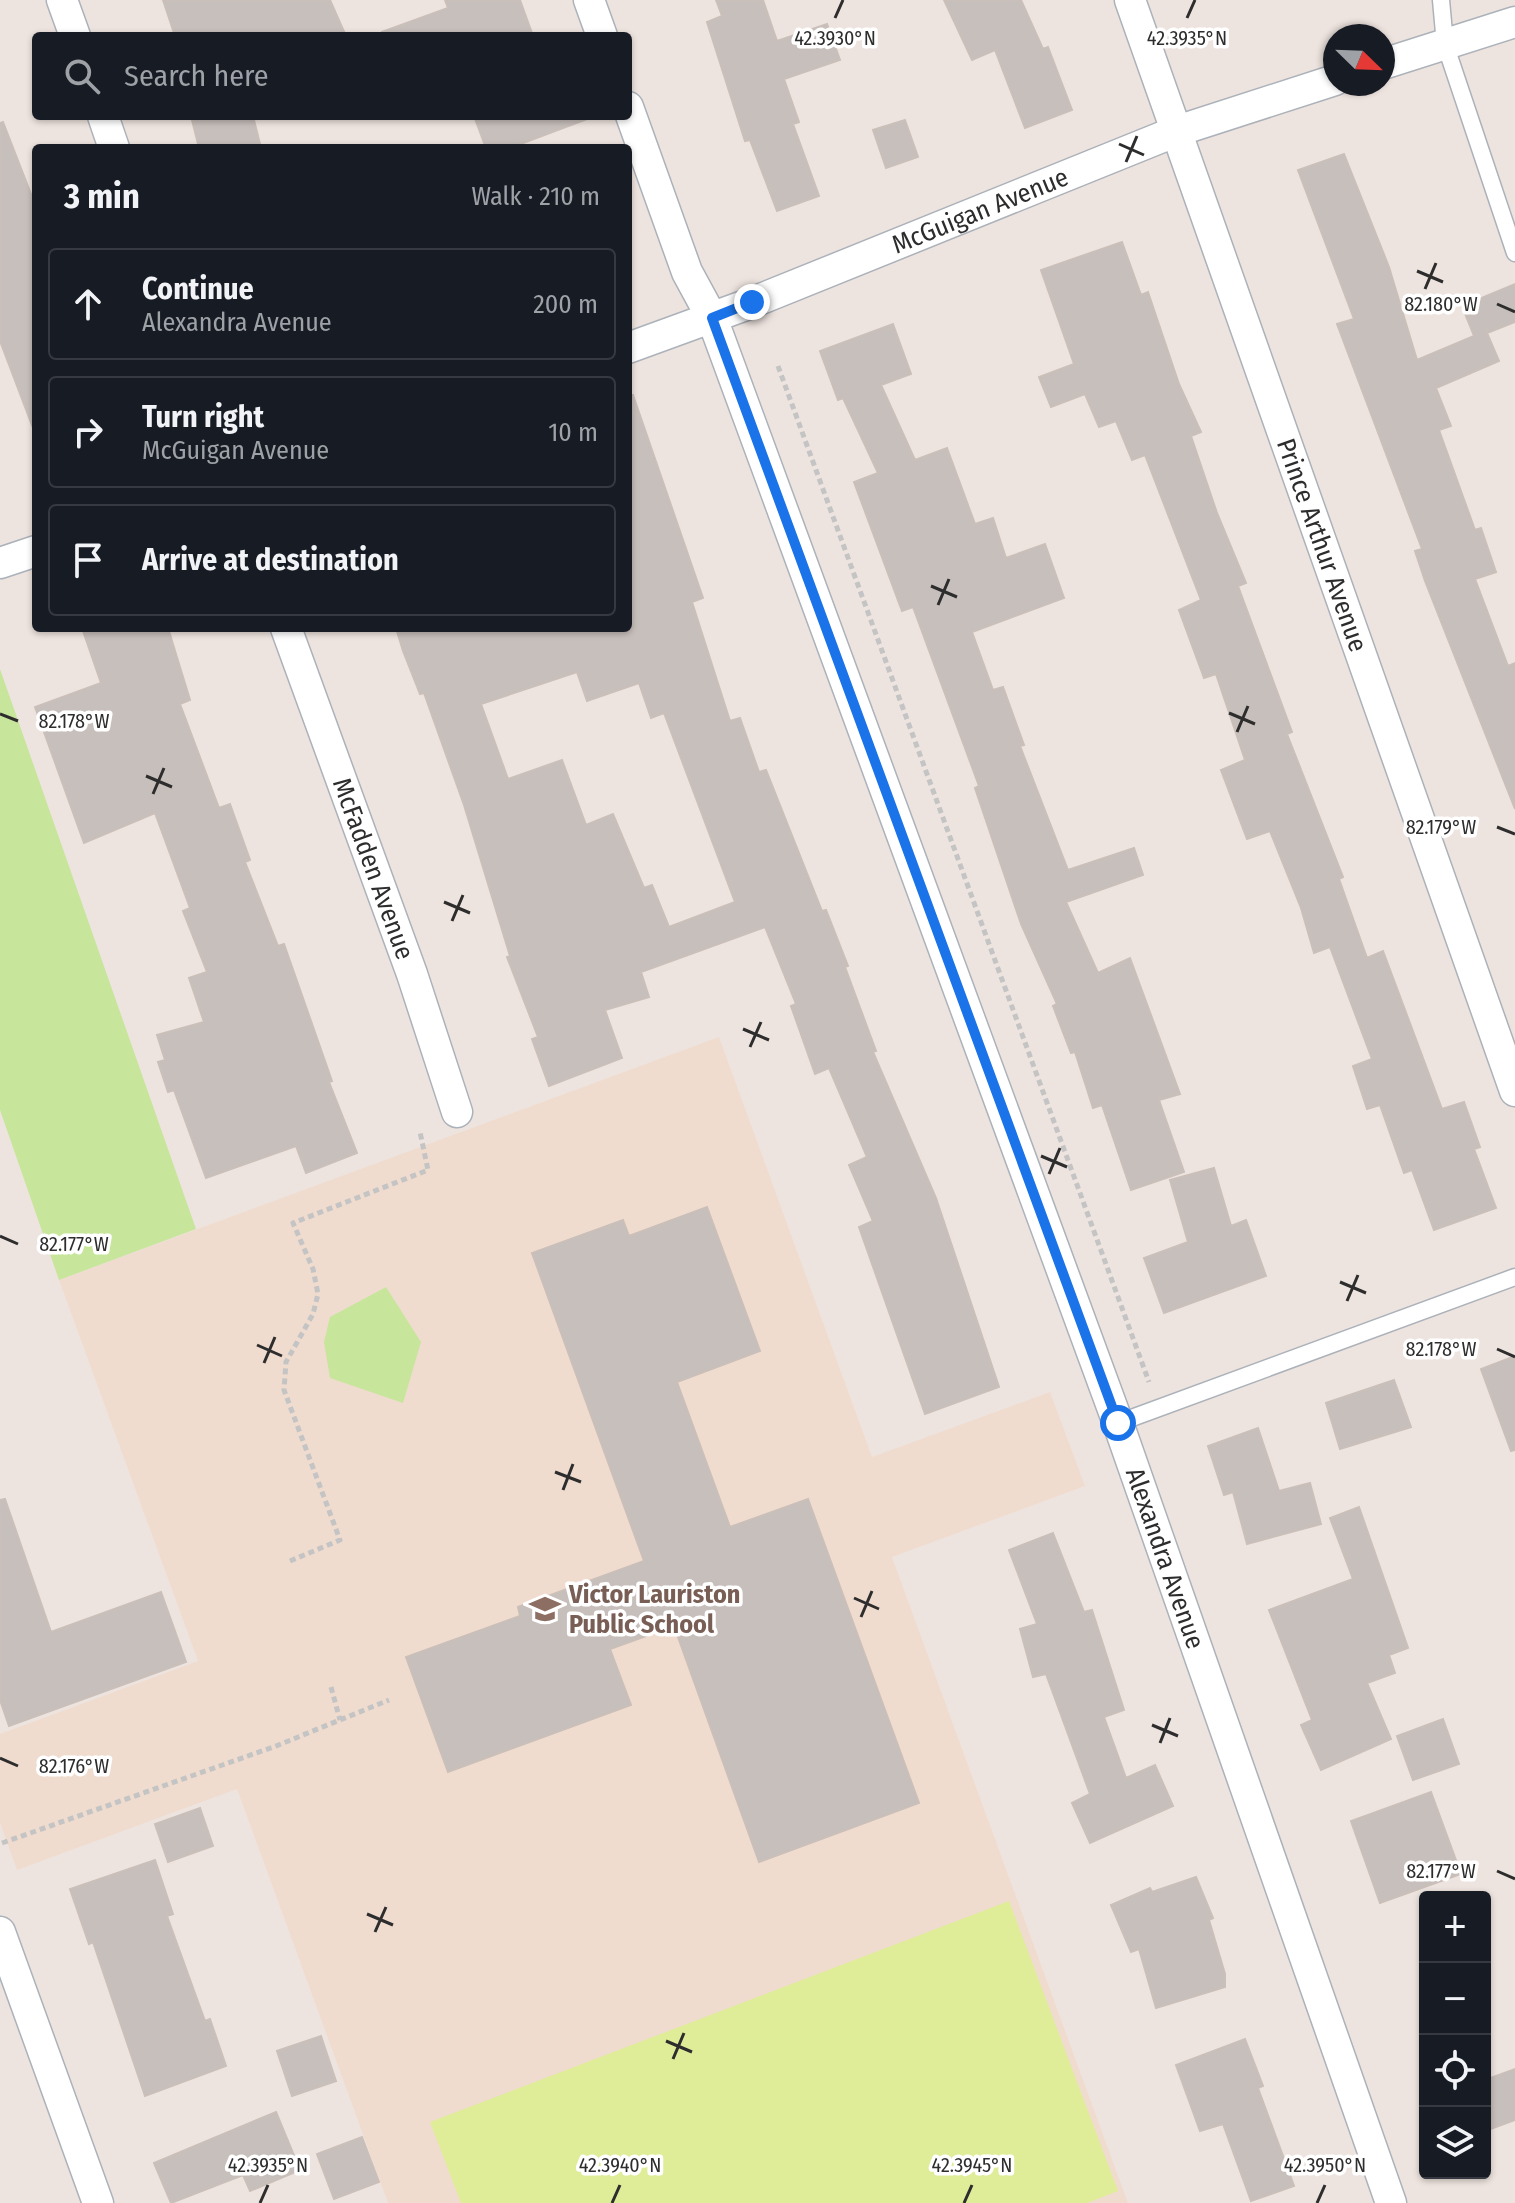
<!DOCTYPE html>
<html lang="en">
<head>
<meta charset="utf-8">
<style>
	:root { --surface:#171b24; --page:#242831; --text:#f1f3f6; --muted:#9ea1a6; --line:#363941 }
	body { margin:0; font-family:"Fira Sans Condensed",sans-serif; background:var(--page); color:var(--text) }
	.controls { position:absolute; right:24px; bottom:24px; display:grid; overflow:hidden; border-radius:8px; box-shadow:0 2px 6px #0004 }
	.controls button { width:72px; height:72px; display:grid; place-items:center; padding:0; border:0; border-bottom:2px solid var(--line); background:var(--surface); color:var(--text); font:40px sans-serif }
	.compass { position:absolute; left:1323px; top:24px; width:72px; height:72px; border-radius:50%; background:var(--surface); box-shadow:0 2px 6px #0004; rotate:113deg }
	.stop { position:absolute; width:24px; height:24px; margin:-18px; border:6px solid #1a73e8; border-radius:50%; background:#fff }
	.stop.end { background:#1a73e8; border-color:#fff; box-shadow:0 2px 8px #0008 }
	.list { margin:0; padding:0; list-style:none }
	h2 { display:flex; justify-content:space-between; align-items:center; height:104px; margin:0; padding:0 32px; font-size:34px }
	h2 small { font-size:26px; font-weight:400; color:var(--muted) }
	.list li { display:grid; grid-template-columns:52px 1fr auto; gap:24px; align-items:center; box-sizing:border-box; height:112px; margin:0 16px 16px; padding:0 16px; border:2px solid var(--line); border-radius:8px }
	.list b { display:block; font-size:30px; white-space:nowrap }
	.list p { margin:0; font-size:26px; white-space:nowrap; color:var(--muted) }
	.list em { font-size:26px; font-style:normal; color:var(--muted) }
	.icon { flex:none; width:44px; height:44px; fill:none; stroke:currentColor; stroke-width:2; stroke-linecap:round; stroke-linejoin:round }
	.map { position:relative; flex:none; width:1515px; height:2203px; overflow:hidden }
	.search { position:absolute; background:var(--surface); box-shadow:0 2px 6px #0004; left:32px; top:32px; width:600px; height:88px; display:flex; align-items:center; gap:20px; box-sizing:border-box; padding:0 28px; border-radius:8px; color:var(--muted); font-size:30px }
	.panel { position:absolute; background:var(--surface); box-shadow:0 2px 6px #0004; left:32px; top:144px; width:600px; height:488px; border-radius:8px }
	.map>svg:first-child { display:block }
	.education { fill:#efdccf }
	.green { fill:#c8e59c }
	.pitch { fill:#dfec98 }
	.building { fill:#c7bfbb; stroke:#cabfb9; stroke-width:2; fill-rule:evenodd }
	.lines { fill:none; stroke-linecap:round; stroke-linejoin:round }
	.lane-casing { stroke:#acb2b9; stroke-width:19 }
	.street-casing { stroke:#acb2b9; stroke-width:33 }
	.path { stroke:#c4c4c4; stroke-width:5; stroke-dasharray:6 4; stroke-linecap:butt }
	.lane { stroke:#fff; stroke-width:16 }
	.street { stroke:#fff; stroke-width:30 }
	.route { stroke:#1a73e8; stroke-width:10 }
	.ticks { fill:none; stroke:#2d2d2d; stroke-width:3 }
	.labels { text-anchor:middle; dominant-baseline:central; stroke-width:7; stroke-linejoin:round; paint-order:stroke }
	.street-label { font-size:26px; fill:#2d2d2d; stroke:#fff }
	.education-label { font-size:26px; font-weight:bold; fill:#785e54; stroke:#fff; text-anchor:start }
	.ticks-label { font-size:20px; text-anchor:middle; fill:#2d2d2d; stroke:#fff; stroke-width:7; stroke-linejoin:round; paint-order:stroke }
</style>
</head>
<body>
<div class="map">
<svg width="1515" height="2203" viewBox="0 0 1515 2203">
	<rect width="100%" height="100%" fill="#eee4df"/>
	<!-- education -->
	<path class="education" d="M 719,1037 L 872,1457 L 1050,1392 L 1085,1486 L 892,1557 L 1128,2203 L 388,2203 L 237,1789 L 17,1870 L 0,1823 L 0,1734 L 198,1661 L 59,1280 Z"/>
	<!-- green -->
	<path class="green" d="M 0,669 L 196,1229 L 59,1280 L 0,1110 Z
		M 386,1287 L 421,1342 L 403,1403 L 330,1378 L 324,1342 L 330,1317 Z"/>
	<!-- pitch -->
	<path class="pitch" d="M 1009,1901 L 1118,2191 L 1087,2203 L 461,2203 L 430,2122 Z"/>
	<!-- building -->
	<path class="building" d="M 163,0 L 330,0 L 346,36 L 175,36 Z
		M 445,0 L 520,0 L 533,36 L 383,36 L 382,32 L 448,8 Z
		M 716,0 L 763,0 L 777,41 L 827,24 L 840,60 L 784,79 L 799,122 L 793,124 L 819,196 L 777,211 L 750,140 L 745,141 L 707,22 L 722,16 Z
		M 944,0 L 1021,0 L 1043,49 L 1048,47 L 1072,110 L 1025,128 L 995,50 L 972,60 Z
		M 191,116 L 253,116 L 261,148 L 199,148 Z
		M 474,116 L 587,116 L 587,119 L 510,148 L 486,148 Z
		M 905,120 L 918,157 L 886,168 L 873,130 Z
		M 3,122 L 36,207 L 33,428 L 0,341 L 0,123 Z
		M 1344,154 L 1389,267 L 1417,360 L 1474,336 L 1462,306 L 1515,284 L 1515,322 L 1487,333 L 1499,361 L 1436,388 L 1451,426 L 1439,430 L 1475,530 L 1481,528 L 1496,572 L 1475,579 L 1508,666 L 1515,663 L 1515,809 L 1425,581 L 1415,551 L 1422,549 L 1337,324 L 1354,319 L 1298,170 Z
		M 1122,242 L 1141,295 L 1148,292 L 1179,384 L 1201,432 L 1191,436 L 1217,513 L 1246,583 L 1238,586 L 1292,732 L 1287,734 L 1343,877 L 1339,879 L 1367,958 L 1383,951 L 1442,1109 L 1464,1102 L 1480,1147 L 1474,1149 L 1496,1208 L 1434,1230 L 1412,1170 L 1404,1173 L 1380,1105 L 1367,1109 L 1353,1066 L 1372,1059 L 1330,947 L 1314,953 L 1301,908 L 1270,831 L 1247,839 L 1221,770 L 1245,760 L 1216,674 L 1204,678 L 1179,610 L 1201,600 L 1145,455 L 1132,460 L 1116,421 L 1099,427 L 1085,394 L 1051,407 L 1039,377 L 1074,364 L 1041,270 Z
		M 893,324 L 911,374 L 881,385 L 915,460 L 947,448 L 975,524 L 993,518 L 1006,558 L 1045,544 L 1064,598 L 972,632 L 993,690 L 1003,687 L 1024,745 L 1020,746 L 1068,870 L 1134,848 L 1143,875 L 1066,902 L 1098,973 L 1130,958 L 1180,1094 L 1159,1100 L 1184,1172 L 1131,1190 L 1102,1105 L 1093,1108 L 1075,1052 L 1071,1053 L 1053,1006 L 1057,1004 L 1021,924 L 975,788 L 979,786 L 913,607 L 902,611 L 854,482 L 878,473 L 843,398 L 838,400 L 820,351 Z
		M 633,395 L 703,598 L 692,602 L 730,721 L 740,718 L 759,772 L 766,770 L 822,911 L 826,910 L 848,966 L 845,967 L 876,1051 L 873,1052 L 936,1198 L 999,1387 L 925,1414 L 859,1227 L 873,1221 L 849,1165 L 867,1157 L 829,1068 L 815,1074 L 791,1006 L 796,1004 L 765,927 L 641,972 L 649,997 L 605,1010 L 622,1058 L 549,1086 L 532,1039 L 538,1037 L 507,957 L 510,956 L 464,805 L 424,693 L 420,694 L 403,651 L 396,628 L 628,628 L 628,396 ZM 577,672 L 587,701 L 639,683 L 651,718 L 664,713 L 735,902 L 669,927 L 652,885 L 644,888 L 613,814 L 586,825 L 562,760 L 508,779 L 481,704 Z
		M 82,628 L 168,628 L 190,700 L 180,704 L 219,808 L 230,804 L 250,860 L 245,862 L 278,946 L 284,944 L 332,1081 L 329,1082 L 357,1153 L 306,1173 L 296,1146 L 206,1178 L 174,1090 L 168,1092 L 158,1062 L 165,1060 L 157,1035 L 204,1022 L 189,978 L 207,972 L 183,911 L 190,908 L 155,813 L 84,843 L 35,707 L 101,683 Z
		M 1214,1168 L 1231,1226 L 1246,1220 L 1266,1276 L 1164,1313 L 1144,1258 L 1188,1242 L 1170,1180 Z
		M 707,1207 L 760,1351 L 677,1382 L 730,1527 L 808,1499 L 919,1803 L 759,1862 L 674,1626 L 610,1649 L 631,1705 L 448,1772 L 406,1657 L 520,1616 L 518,1607 L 644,1561 L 532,1253 L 623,1220 L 629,1236 Z
		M 1515,1356 L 1515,1450 L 1511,1451 L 1481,1369 Z
		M 1394,1380 L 1411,1427 L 1340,1449 L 1326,1403 Z
		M 1258,1428 L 1279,1491 L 1310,1483 L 1321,1524 L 1247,1544 L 1233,1492 L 1224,1495 L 1208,1446 Z
		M 5,1499 L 51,1632 L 161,1592 L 186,1662 L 9,1726 L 0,1700 L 0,1500 Z
		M 1359,1507 L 1408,1648 L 1389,1655 L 1395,1673 L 1367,1683 L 1391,1739 L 1321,1770 L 1301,1725 L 1312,1720 L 1269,1610 L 1353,1579 L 1330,1518 Z
		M 1053,1533 L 1084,1612 L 1092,1610 L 1124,1710 L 1104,1717 L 1126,1778 L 1155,1765 L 1173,1806 L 1090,1843 L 1072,1803 L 1090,1794 L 1046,1674 L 1033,1677 L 1020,1629 L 1037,1624 L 1009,1550 Z
		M 1443,1719 L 1459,1764 L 1413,1780 L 1397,1736 Z
		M 1431,1792 L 1461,1874 L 1380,1903 L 1351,1821 Z
		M 200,1808 L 213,1846 L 168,1862 L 155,1824 Z
		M 155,1860 L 173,1914 L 167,1916 L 205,2021 L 210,2019 L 226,2066 L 145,2096 L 93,1942 L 89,1944 L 70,1889 Z
		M 1196,1877 L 1213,1918 L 1209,1920 L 1225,1974 L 1225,1987 L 1156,2008 L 1139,1949 L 1131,1952 L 1111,1905 L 1150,1888 L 1152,1892 Z
		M 321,2036 L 336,2081 L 292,2096 L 277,2051 Z
		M 1245,2039 L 1263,2086 L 1258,2088 L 1294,2186 L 1251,2201 L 1223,2124 L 1200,2131 L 1176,2065 Z
		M 1515,2069 L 1515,2120 L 1485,2131 L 1485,2080 Z
		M 276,2112 L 300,2170 L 250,2191 L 243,2175 L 171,2203 L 154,2163 Z
		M 362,2137 L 379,2182 L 334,2199 L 317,2154 Z"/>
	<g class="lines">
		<defs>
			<path id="lane" d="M 1441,0 L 1445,44 L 1515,253
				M 1118,1423 L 1515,1277"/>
			<g id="street">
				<path d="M 62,0 L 75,36"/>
				<path d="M 589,0 L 602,36"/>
				<path id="s1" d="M 1130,0 L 1515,1091"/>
				<path d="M 1383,64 L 1515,22"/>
				<path id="s2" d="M 628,107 L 687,272 L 712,318 L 1118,1423 L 1391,2203"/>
				<path d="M 103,116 L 114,148"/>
				<path id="s3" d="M 628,348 L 746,305 L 1177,131 L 1335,80"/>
				<path d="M 0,563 L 36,551"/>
				<path id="s4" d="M 286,628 L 412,974 L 457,1112"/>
				<path d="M 0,1932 L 98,2203"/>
			</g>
		</defs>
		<!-- lane casing -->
		<use href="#lane" class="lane-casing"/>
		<!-- street casing -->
		<use href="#street" class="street-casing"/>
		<!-- path -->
		<path class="path" d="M 778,366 L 1149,1382
			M 290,1561 L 340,1540 L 284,1390 L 286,1362 L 313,1314 L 318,1294 L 313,1269 L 293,1223 L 428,1170 L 420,1132
			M 331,1687 L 340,1720
			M 2,1843 L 276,1746 L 389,1700"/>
		<!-- lane -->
		<use href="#lane" class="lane"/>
		<!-- street -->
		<use href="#street" class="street"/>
	</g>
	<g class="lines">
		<!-- route -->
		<path class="route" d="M 752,302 L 712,318 L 1118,1423"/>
	</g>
	<!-- ticks -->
	<path class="ticks" d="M 835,18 L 843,0M 1187,18 L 1195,0M 1119,144 L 1144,155M 1126,162 L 1137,136M 1417,271 L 1443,282M 1425,289 L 1436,263M 1497,304 L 1515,312M 931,586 L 957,597M 938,605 L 949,579M 1229,713 L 1255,724M 0,714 L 18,721M 1237,732 L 1248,706M 146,776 L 172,787M 153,794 L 164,768M 1497,827 L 1515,834M 444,902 L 470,913M 452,921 L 463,895M 743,1029 L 769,1040M 750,1047 L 761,1022M 1041,1156 L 1067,1167M 1049,1174 L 1060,1148M 0,1236 L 18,1244M 1340,1282 L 1366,1293M 1347,1301 L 1358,1275M 257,1345 L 282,1356M 1497,1349 L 1515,1357M 264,1363 L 275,1337M 555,1472 L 581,1482M 563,1490 L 573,1464M 854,1598 L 879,1609M 861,1617 L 872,1591M 1152,1725 L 1178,1736M 1160,1743 L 1170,1718M 0,1758 L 18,1766M 1497,1871 L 1515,1879M 367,1914 L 393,1925M 375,1932 L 386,1907M 666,2041 L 692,2052M 673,2059 L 684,2033M 260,2203 L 268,2185M 612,2203 L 620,2185M 964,2203 L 972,2185M 1317,2203 L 1325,2185"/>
	<!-- icons -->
	<defs>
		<symbol id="school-bare" viewBox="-9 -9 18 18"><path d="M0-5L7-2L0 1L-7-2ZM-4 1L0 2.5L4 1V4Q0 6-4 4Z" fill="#8d6e63" stroke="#fff" stroke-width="2.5" paint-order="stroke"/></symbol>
	</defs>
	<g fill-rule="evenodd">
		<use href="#school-bare" x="523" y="1587" width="44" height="44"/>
	</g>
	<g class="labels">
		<!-- street labels -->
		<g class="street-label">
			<text stroke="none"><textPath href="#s3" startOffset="378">McGuigan Avenue</textPath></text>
			<text stroke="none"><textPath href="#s1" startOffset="578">Prince Arthur Avenue</textPath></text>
			<text stroke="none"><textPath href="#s4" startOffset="256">McFadden Avenue</textPath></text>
			<text stroke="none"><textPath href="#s2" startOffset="1548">Alexandra Avenue</textPath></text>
		</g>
		<!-- education labels -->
		<g class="education-label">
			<text x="569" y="1594">Victor Lauriston<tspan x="569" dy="30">Public School</tspan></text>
		</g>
	</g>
	<g class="ticks-label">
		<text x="835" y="45">42.3930°N</text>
		<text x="1187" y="45">42.3935°N</text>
		<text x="1441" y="311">82.180°W</text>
		<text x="74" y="728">82.178°W</text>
		<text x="1441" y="834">82.179°W</text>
		<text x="74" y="1251">82.177°W</text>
		<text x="1441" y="1356">82.178°W</text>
		<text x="74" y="1773">82.176°W</text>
		<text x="1441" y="1878">82.177°W</text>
		<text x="268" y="2172">42.3935°N</text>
		<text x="620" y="2172">42.3940°N</text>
		<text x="972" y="2172">42.3945°N</text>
		<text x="1325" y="2172">42.3950°N</text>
	</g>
</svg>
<div class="controls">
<button>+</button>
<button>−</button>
<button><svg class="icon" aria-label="locate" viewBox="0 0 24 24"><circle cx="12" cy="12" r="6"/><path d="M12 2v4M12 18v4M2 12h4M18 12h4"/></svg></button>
<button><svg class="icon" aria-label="layers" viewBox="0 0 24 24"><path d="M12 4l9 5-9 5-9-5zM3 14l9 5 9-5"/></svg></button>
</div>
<svg class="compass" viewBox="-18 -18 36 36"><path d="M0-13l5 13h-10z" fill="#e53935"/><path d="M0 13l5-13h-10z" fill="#9ea1a6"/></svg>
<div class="stop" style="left:1118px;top:1423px"></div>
<div class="stop end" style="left:752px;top:302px"></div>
<div class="search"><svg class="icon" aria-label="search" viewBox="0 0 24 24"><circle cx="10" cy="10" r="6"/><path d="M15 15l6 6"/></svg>Search here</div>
<section class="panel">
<h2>3 min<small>Walk · 210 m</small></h2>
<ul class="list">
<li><svg class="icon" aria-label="ahead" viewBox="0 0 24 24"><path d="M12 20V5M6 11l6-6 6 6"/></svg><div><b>Continue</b><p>Alexandra Avenue</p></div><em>200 m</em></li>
<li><svg class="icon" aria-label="right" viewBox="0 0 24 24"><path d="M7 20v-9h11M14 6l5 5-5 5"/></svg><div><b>Turn right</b><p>McGuigan Avenue</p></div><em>10 m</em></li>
<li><svg class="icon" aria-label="arrive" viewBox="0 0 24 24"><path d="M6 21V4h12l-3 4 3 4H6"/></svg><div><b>Arrive at destination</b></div></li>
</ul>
</section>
</div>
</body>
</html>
